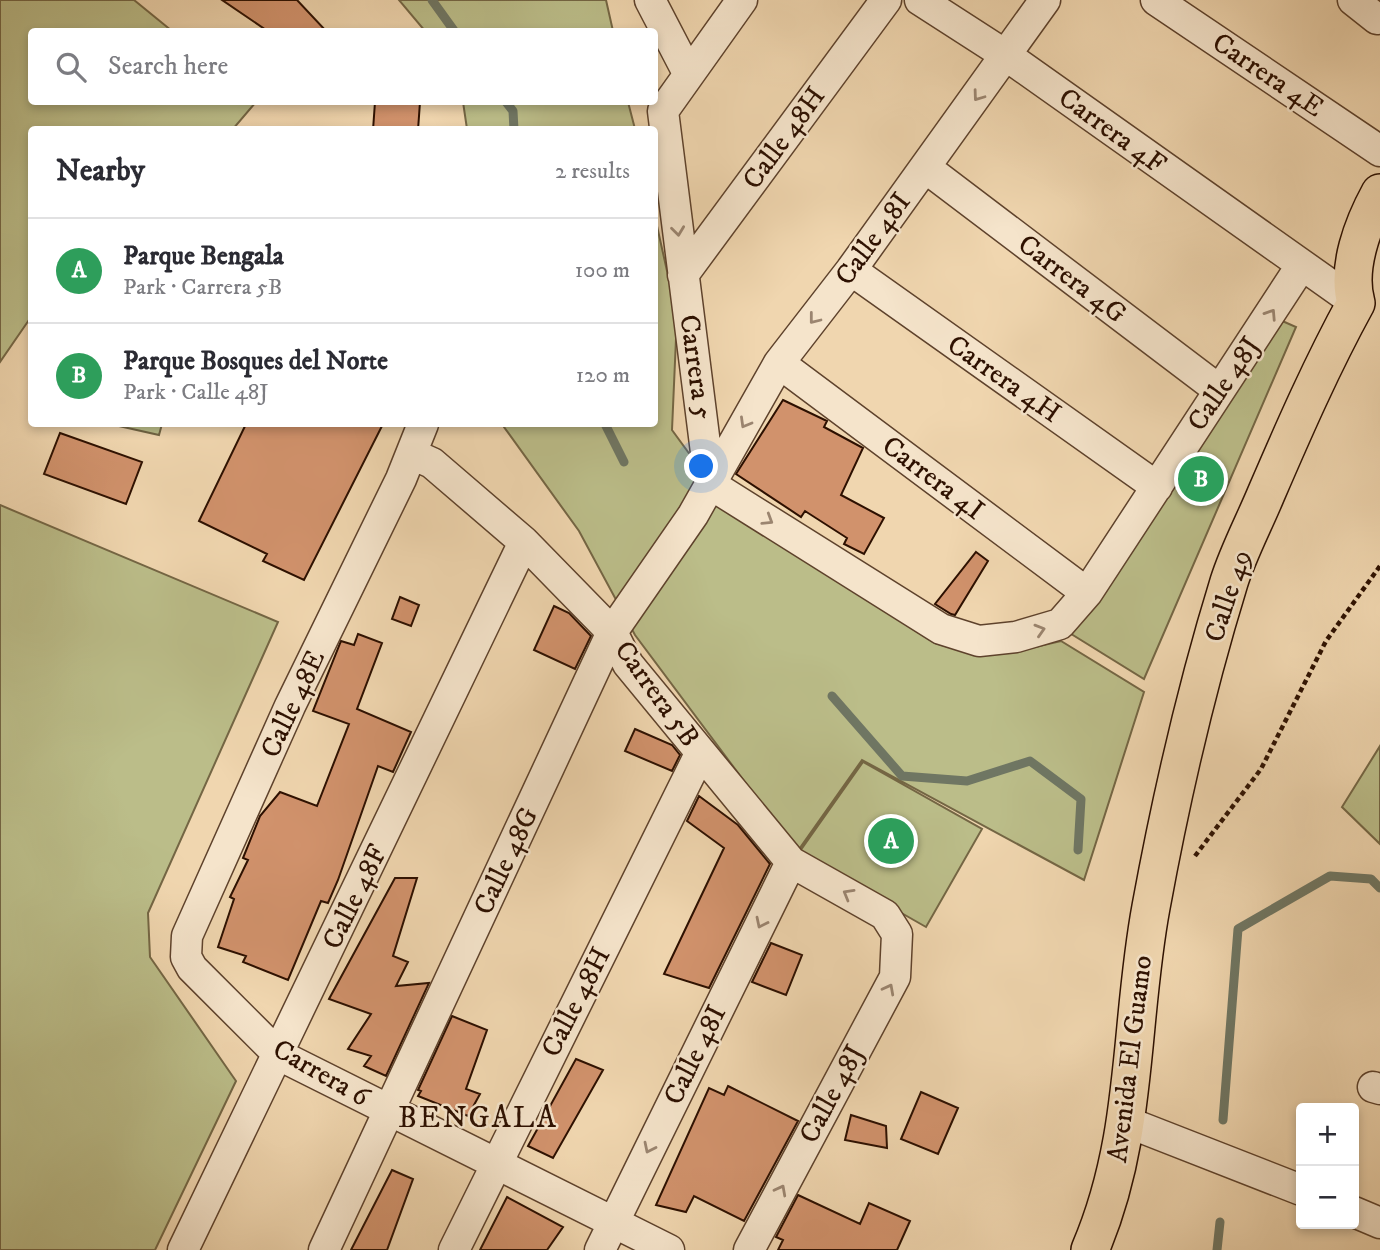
<!DOCTYPE html>
<html lang="en">
<head>
<meta charset="utf-8">
<style>
	:root { --surface:#fff; --page:#f7f7f7; --text:#2b2b33; --muted:#7c7c81; --line:#e1e1e2; --accent:#8f2418 }
	body { margin:0; font-family:"IM FELL DW Pica",serif; background:var(--page); color:var(--text) }
	.controls { position:absolute; right:21px; bottom:21px; display:grid; overflow:hidden; border-radius:7px; box-shadow:0 4px 10px #0003 }
	.controls button { width:63px; height:63px; display:grid; place-items:center; padding:0; border:0; border-bottom:2px solid var(--line); background:var(--surface); color:var(--text); font:35px sans-serif }
	.you { position:absolute; left:702px; top:467px; width:24px; height:24px; margin:-18px; border:5px solid #fff; border-radius:50%; background:#1a73e8; box-shadow:0 0 0 10px #1a73e833 }
	.badge { display:grid; place-items:center; width:46px; height:46px; border-radius:50%; background:var(--accent); color:#fff; font-size:23px; font-weight:700 }
	.pin { position:absolute; translate:-50% -50%; border:4px solid #fff; box-shadow:0 2px 7px #0006 }
	.list { margin:0; padding:0; list-style:none }
	h2 { display:flex; justify-content:space-between; align-items:center; height:91px; margin:0; padding:0 28px; font-size:30px }
	h2 small { font-size:23px; font-weight:400; color:var(--muted) }
	.list li { display:grid; grid-template-columns:46px 1fr auto; gap:21px; align-items:center; box-sizing:border-box; height:105px; padding:0 28px; border-top:2px solid var(--line) }
	.list b { display:block; font-size:26px; white-space:nowrap }
	.list p { margin:0; font-size:23px; white-space:nowrap; color:var(--muted) }
	.list em { font-size:23px; font-style:normal; color:var(--muted) }
	.icon { flex:none; width:38px; height:38px; fill:none; stroke:currentColor; stroke-width:2; stroke-linecap:round; stroke-linejoin:round }
	.map { position:relative; flex:none; width:1380px; height:1250px; overflow:hidden }
	.search { position:absolute; background:var(--surface); box-shadow:0 4px 10px #0003; left:28px; top:28px; width:630px; height:77px; display:flex; align-items:center; gap:18px; box-sizing:border-box; padding:0 24px; border-radius:7px; color:var(--muted); font-size:26px }
	.panel { position:absolute; background:var(--surface); box-shadow:0 4px 10px #0003; left:28px; top:126px; width:630px; height:301px; border-radius:7px }
	.map>svg:first-child { display:block }
	.green { fill:#bbbd89; stroke:#746644; stroke-width:2 }
	.lines { fill:none; stroke-linecap:round; stroke-linejoin:round }
	.stream { stroke:#6f7663; stroke-width:9 }
	.building { fill:#d1926c; stroke:#2d1000; stroke-width:2 }
	.minor-casing { stroke:#5e422c; stroke-width:33 }
	.major-casing { stroke:#2d1000; stroke-width:40 }
	.path { stroke:#2d1000; stroke-width:4.5; stroke-dasharray:5 3.5; stroke-linecap:butt }
	.minor { stroke:#f5e4cb; stroke-width:30 }
	.major { stroke:#f0d6af; stroke-width:37 }
	.oneway { stroke:#9b8570 }
	.labels { text-anchor:middle; dominant-baseline:central; stroke-width:5; stroke-linejoin:round; paint-order:stroke }
	.street-label { font-size:28px; fill:#2d1000; stroke:#f5e4cb }
	.neighbourhood-label { font-size:30px; letter-spacing:2px; fill:#2d1000; stroke:#f5e4cb }
</style>
</head>
<body>
<div class="map">
<svg width="1380" height="1250" viewBox="0 0 1380 1250">
	<rect width="100%" height="100%" fill="#f0d6af"/>
	<filter id="stains"><feTurbulence type="fractalNoise" baseFrequency=".00286" numOctaves="4"/><feColorMatrix values="0 0 0 0 .2 0 0 0 0 .09 0 0 0 0 .02 0 0 0 .5 -.17"/></filter>
	<radialGradient id="worn" r=".72"><stop offset=".6" stop-color="#630" stop-opacity="0"/><stop offset="1" stop-color="#630" stop-opacity=".3"/></radialGradient>
	<!-- green -->
	<path class="green" d="M 0,0 L 134,0 L 172,31 L 32,32 L 32,102 L 256,102 L 233,129 L 32,130 L 31,317 L 0,362 Z
		M 399,0 L 606,0 L 613,31 L 425,31 Z
		M 463,102 L 628,102 L 635,129 L 467,129 Z
		M 655,217 L 677,316 L 672,430 L 734,515 L 935,643 L 976,655 L 1018,651 L 1061,641 L 1144,692 L 1084,880 L 862,760 L 797,852 L 635,635 L 579,531 L 504,427 L 505,424 L 654,424 Z
		M 1280,320 L 1296,327 L 1144,679 L 1068,632 Z
		M 110,424 L 162,424 L 159,435 Z
		M 0,505 L 278,622 L 148,913 L 150,957 L 236,1081 L 155,1250 L 0,1250 Z
		M 1380,746 L 1380,844 L 1342,807 Z
		M 863,762 L 982,829 L 926,927 L 798,854 Z"/>
	<g class="lines">
		<!-- stream -->
		<path class="stream" d="M 432,0 L 455,32
			M 506,102 L 513,111 L 514,130
			M 605,424 L 624,462
			M 832,696 L 902,776 L 967,781 L 1030,761 L 1081,799 L 1078,850
			M 1223,1120 L 1238,929 L 1330,876 L 1371,879 L 1380,888
			M 1217,1250 L 1220,1222"/>
	</g>
	<!-- building -->
	<path class="building" d="M 222,0 L 297,0 L 327,32 L 269,32 Z
		M 375,102 L 420,102 L 418,130 L 373,130 Z
		M 783,400 L 827,421 L 824,427 L 863,448 L 841,495 L 884,518 L 864,554 L 844,544 L 847,538 L 805,511 L 801,517 L 736,474 Z
		M 246,424 L 383,424 L 304,580 L 263,561 L 267,554 L 199,521 Z
		M 60,433 L 142,462 L 126,504 L 44,474 Z
		M 976,552 L 988,561 L 955,615 L 951,614 L 935,604 Z
		M 400,597 L 419,605 L 411,626 L 392,619 Z
		M 554,606 L 569,613 L 591,636 L 575,669 L 534,650 Z
		M 358,634 L 382,643 L 357,709 L 411,732 L 393,772 L 378,766 L 338,880 L 328,903 L 321,901 L 288,980 L 243,962 L 246,956 L 218,947 L 234,899 L 230,897 L 248,860 L 243,858 L 260,816 L 280,792 L 317,806 L 349,724 L 313,711 L 341,641 L 354,645 Z
		M 635,729 L 672,745 L 680,755 L 672,771 L 625,751 Z
		M 699,796 L 738,825 L 770,864 L 709,988 L 664,974 L 724,848 L 687,821 Z
		M 395,878 L 417,878 L 393,956 L 408,962 L 396,986 L 429,983 L 386,1076 L 364,1066 L 371,1056 L 348,1049 L 371,1014 L 329,999 Z
		M 771,943 L 802,955 L 786,995 L 752,982 Z
		M 452,1016 L 487,1030 L 466,1089 L 480,1094 L 468,1116 L 418,1096 L 421,1091 L 418,1090 Z
		M 576,1059 L 603,1070 L 553,1158 L 528,1146 Z
		M 728,1086 L 798,1121 L 744,1221 L 694,1196 L 686,1212 L 656,1205 L 709,1088 L 724,1095 Z
		M 921,1092 L 958,1108 L 938,1154 L 901,1139 Z
		M 851,1115 L 886,1126 L 887,1148 L 845,1140 Z
		M 392,1170 L 413,1179 L 387,1250 L 351,1250 Z
		M 798,1195 L 860,1224 L 869,1203 L 910,1221 L 897,1250 L 778,1250 L 783,1240 L 776,1237 Z
		M 507,1197 L 563,1227 L 547,1250 L 480,1250 Z"/>
	<g class="lines">
		<defs>
			<path id="minor" d="M 650,0 L 688,73
				M 920,0 L 1007,56 L 1356,303
				M 1156,0 L 1380,151
				M 1353,0 L 1377,19
				M 926,168 L 1219,390
				M 851,270 L 1157,487
				M 683,275 L 886,0
				M 779,363 L 1087,593
				M 423,424 L 401,479 L 290,706 L 187,936 L 186,957 L 192,968 L 279,1055 L 669,1250
				M 412,454 L 432,463 L 524,542 L 612,632 L 628,664 L 791,862 L 885,915 L 897,934 L 895,977 L 749,1250
				M 710,484 L 941,629 L 979,641 L 1016,637 L 1060,624 L 1087,593 L 1301,266
				M 710,484 L 663,111 L 742,0
				M 1373,1087 L 1380,1089
				M 1127,1122 L 1301,1190
				M 1354,1212 L 1380,1223
				M 183,1250 L 524,542
				M 324,1250 L 612,632 L 693,515 L 779,363 L 851,270 L 1045,0
				M 454,1250 L 700,754
				M 600,1250 L 791,862"/>
			<path id="major" d="M 1356,303 C 1346,268 1363,224 1380,193
				M 1090,1250 C 1139,1136 1129,1025 1151,907 C 1171,798 1196,689 1229,582 C 1238,553 1254,523 1266,494 C 1294,429 1322,365 1356,303"/>
		</defs>
		<!-- minor casing -->
		<use href="#minor" class="minor-casing"/>
		<!-- major casing -->
		<use href="#major" class="major-casing"/>
		<!-- path -->
		<path class="path" d="M 1195,856 L 1261,769 L 1326,641 L 1380,566"/>
		<!-- minor -->
		<use href="#minor" class="minor"/>
		<!-- major -->
		<use href="#major" class="major"/>
	</g>
	<!-- one-way arrows -->
	<defs><path id="oneway-chevron" d="M-2-3.5L2.5 0L-2 3.5" fill="none" stroke-width="1.6" stroke-linecap="round" stroke-linejoin="round" transform="scale(1.75)"/></defs>
	<g class="oneway">
		<use href="#oneway-chevron" transform="translate(978 96) rotate(126)"/>
		<use href="#oneway-chevron" transform="translate(678 231) rotate(83)"/>
		<use href="#oneway-chevron" transform="translate(1271 314) rotate(-57)"/>
		<use href="#oneway-chevron" transform="translate(814 319) rotate(128)"/>
		<use href="#oneway-chevron" transform="translate(745 423) rotate(120)"/>
		<use href="#oneway-chevron" transform="translate(768 520) rotate(32)"/>
		<use href="#oneway-chevron" transform="translate(1040 630) rotate(-17)"/>
		<use href="#oneway-chevron" transform="translate(848 894) rotate(-150)"/>
		<use href="#oneway-chevron" transform="translate(761 923) rotate(116)"/>
		<use href="#oneway-chevron" transform="translate(889 989) rotate(-62)"/>
		<use href="#oneway-chevron" transform="translate(649 1148) rotate(116)"/>
		<use href="#oneway-chevron" transform="translate(781 1190) rotate(-62)"/>
	</g>
	<g class="labels">
		<!-- street labels -->
		<g class="street-label">
			<text transform="translate(1268 75) rotate(34)">Carrera 4E</text>
			<text transform="translate(1112 131) rotate(36)">Carrera 4F</text>
			<text transform="translate(784 138) rotate(-54)">Calle 48H</text>
			<text transform="translate(873 239) rotate(-54)">Calle 48I</text>
			<text transform="translate(1072 279) rotate(37)">Carrera 4G</text>
			<text transform="translate(696 367) rotate(82)">Carrera 5</text>
			<text transform="translate(1004 379) rotate(35)">Carrera 4H</text>
			<text transform="translate(1224 384) rotate(-56)">Calle 48J</text>
			<text transform="translate(933 478) rotate(37)">Carrera 4I</text>
			<text transform="translate(1228 596) rotate(-72)">Calle 49</text>
			<text transform="translate(657 694) rotate(54)">Carrera 5B</text>
			<text transform="translate(293 704) rotate(-65)">Calle 48E</text>
			<text transform="translate(506 861) rotate(-65)">Calle 48G</text>
			<text transform="translate(355 897) rotate(-64)">Calle 48F</text>
			<text transform="translate(576 1002) rotate(-63)">Calle 48H</text>
			<text transform="translate(695 1055) rotate(-64)">Calle 48I</text>
			<text transform="translate(1130 1059) rotate(-83)">Avenida El Guamo</text>
			<text transform="translate(321 1073) rotate(30)">Carrera 6</text>
			<text transform="translate(832 1094) rotate(-62)">Calle 48J</text>
		</g>
		<!-- neighbourhood labels -->
		<g class="neighbourhood-label">
			<text x="478" y="1118">BENGALA</text>
		</g>
	</g>
	<rect width="100%" height="100%" filter="url(#stains)"/>
	<rect width="100%" height="100%" fill="url(#worn)"/>
</svg>
<div class="controls">
<button>+</button>
<button>−</button>
</div>
<div class="you"></div>
<div class="pin badge" style="left:891px;top:841px;background:#2e9e5b">A</div>
<div class="pin badge" style="left:1201px;top:479px;background:#2e9e5b">B</div>
<div class="search"><svg class="icon" aria-label="search" viewBox="0 0 24 24"><circle cx="10" cy="10" r="6"/><path d="M15 15l6 6"/></svg>Search here</div>
<section class="panel">
<h2>Nearby<small>2 results</small></h2>
<ul class="list">
<li><span class="badge" style="background:#2e9e5b">A</span><div><b>Parque Bengala</b><p>Park · Carrera 5B</p></div><em>100 m</em></li>
<li><span class="badge" style="background:#2e9e5b">B</span><div><b>Parque Bosques del Norte</b><p>Park · Calle 48J</p></div><em>120 m</em></li>
</ul>
</section>
</div>
</body>
</html>
